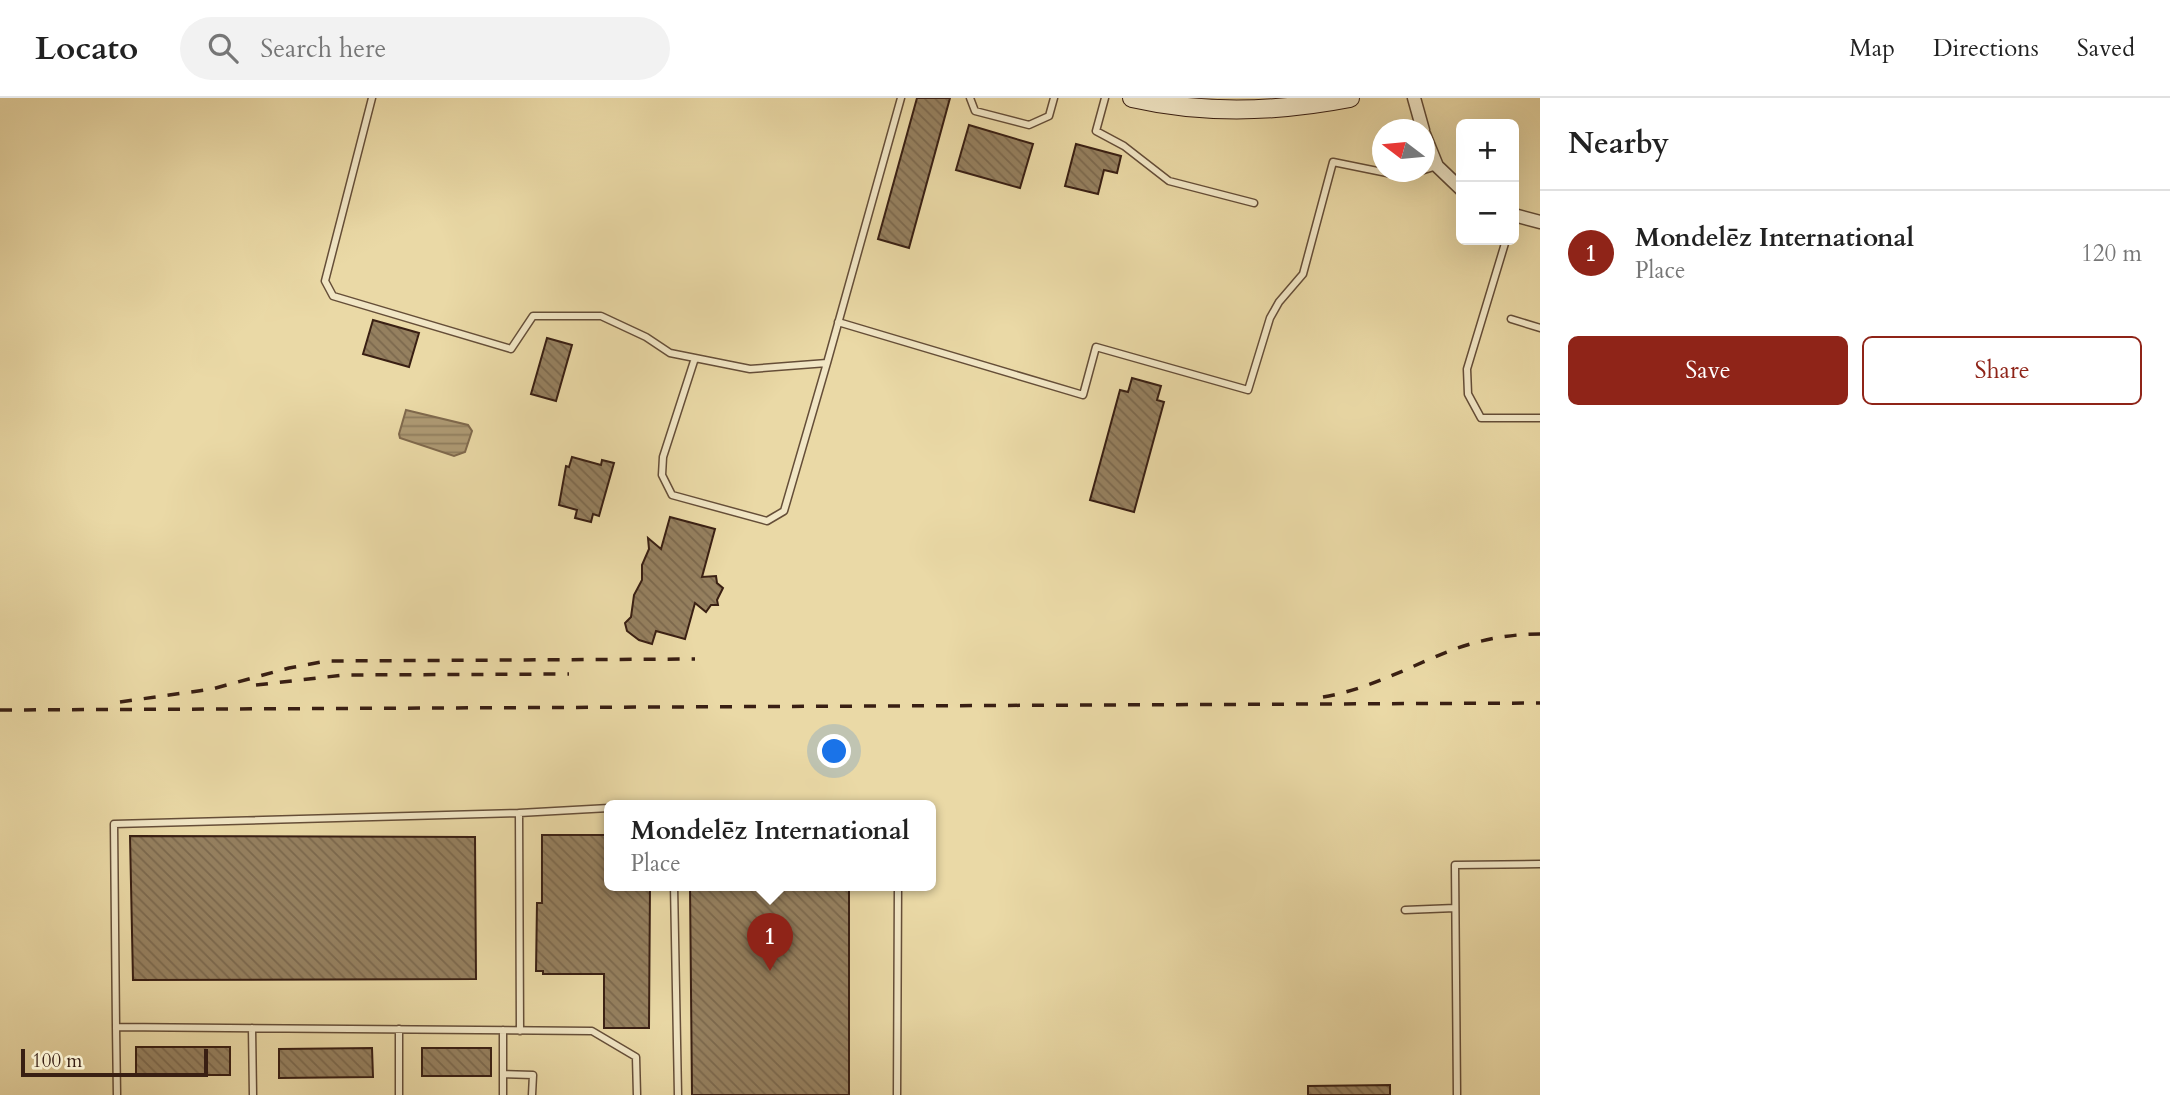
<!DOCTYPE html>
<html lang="en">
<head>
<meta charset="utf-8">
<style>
	:root { --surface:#fff; --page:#f2f2f2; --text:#222; --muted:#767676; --line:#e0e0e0; --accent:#8f2418 }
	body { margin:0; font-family:Cardo,serif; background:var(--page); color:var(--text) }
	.controls { position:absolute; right:21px; top:21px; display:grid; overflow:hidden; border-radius:10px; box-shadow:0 7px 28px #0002 }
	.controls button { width:63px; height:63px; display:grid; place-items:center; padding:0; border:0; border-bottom:2px solid var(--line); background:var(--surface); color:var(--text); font:35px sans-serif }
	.compass { position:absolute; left:1372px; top:21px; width:63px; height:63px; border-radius:50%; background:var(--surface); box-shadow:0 7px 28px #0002; rotate:286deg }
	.scale { position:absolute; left:21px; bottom:18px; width:187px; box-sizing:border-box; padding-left:7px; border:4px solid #391f13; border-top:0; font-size:19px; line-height:24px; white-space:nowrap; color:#391f13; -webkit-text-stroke:5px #f1e6c5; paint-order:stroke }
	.you { position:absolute; left:835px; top:654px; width:24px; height:24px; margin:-18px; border:5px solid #fff; border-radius:50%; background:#1a73e8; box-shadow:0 0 0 10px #1a73e833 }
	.badge { display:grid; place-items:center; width:46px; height:46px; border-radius:50%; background:var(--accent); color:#fff; font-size:23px; font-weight:700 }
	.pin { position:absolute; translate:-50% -58px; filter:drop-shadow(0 2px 4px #0008) }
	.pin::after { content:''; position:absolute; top:37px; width:24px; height:21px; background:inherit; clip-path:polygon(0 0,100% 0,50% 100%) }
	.popup { position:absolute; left:604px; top:702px; width:332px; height:91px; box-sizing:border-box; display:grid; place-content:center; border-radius:10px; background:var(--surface); filter:drop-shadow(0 2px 5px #0005); font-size:23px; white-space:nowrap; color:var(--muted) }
	.popup b { font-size:26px; color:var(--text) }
	.popup::after { content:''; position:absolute; left:50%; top:100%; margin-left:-14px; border:14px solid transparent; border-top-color:var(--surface) }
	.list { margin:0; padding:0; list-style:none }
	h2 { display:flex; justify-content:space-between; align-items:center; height:91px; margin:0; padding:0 28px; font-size:30px }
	h2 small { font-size:23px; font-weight:400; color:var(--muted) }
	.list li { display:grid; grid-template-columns:46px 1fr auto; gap:21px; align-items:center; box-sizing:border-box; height:126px; padding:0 28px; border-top:2px solid var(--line) }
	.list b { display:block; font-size:26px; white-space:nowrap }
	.list p { margin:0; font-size:23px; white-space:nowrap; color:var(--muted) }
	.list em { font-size:23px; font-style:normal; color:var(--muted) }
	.actions { display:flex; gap:14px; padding:21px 28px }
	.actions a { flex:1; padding:16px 0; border:2px solid var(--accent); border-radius:10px; text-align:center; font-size:24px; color:var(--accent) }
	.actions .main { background:var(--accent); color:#fff }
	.icon { flex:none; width:38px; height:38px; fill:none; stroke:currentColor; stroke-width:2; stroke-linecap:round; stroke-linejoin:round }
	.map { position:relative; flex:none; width:1540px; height:997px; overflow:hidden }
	header { display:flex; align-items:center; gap:42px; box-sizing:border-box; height:98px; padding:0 35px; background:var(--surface); border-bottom:2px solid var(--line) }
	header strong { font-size:33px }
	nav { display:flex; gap:38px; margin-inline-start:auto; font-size:24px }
	.search { width:490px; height:63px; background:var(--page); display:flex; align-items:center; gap:18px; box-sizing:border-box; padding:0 24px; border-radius:38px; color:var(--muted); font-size:26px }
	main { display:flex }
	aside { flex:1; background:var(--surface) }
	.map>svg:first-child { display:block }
	.water { fill:url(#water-rules); stroke:#7f694d; stroke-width:2 }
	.building { fill:url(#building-back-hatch); stroke:#391f13; stroke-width:2 }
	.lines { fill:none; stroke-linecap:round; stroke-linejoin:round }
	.lane-casing { stroke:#654e38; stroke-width:9 }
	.street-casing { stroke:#654e38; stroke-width:15 }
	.secondary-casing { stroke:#391f13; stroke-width:20 }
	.lane { stroke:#f1e6c5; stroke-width:6 }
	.street { stroke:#f1e6c5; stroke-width:12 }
	.secondary { stroke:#f1e6c5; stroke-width:18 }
	.rail { stroke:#391f13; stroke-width:3.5; stroke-dasharray:12 12; stroke-linecap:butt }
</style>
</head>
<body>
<header>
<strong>Locato</strong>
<div class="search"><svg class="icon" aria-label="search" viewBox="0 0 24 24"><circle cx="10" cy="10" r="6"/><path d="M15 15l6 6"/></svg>Search here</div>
<nav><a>Map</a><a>Directions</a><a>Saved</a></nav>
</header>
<main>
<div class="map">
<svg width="1540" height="997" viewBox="0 0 1540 997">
	<defs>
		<pattern id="water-rules" width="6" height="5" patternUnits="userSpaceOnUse" patternTransform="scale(1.75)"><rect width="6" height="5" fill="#ae9a74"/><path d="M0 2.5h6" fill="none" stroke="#8f7d5e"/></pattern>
		<pattern id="building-back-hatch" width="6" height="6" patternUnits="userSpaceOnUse" patternTransform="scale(1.75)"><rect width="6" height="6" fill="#95805f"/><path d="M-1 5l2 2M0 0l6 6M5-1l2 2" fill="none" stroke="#7b684d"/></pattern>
	</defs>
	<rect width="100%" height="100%" fill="#ead9a6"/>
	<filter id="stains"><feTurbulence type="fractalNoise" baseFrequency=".00286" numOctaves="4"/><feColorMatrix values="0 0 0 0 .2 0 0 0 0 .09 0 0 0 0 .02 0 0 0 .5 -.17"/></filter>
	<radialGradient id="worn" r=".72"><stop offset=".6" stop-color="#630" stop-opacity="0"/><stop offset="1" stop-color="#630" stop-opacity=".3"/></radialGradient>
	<!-- water -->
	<path class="water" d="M 406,312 L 468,327 L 472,333 L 465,354 L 454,358 L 400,340 L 399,336 Z"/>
	<!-- building -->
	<path class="building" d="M 917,0 L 950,0 L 909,150 L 878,141 Z
		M 969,27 L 1033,46 L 1020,90 L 956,72 Z
		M 1076,46 L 1121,58 L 1117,75 L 1104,72 L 1098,96 L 1065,88 Z
		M 373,222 L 419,235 L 409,269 L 363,256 Z
		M 547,240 L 572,247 L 556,303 L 531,296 Z
		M 1132,280 L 1161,288 L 1157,302 L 1164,304 L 1134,414 L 1090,402 L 1120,292 L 1128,294 Z
		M 572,359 L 601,367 L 602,362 L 614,365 L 599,418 L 593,416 L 591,424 L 575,420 L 577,412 L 559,407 L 566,368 L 569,369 Z
		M 670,419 L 715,431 L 702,479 L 716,478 L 717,485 L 723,490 L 717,502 L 718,507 L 711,507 L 706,514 L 695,505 L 685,541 L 656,533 L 652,546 L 639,542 L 627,533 L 625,525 L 631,519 L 634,497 L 642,482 L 642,467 L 649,451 L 648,440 L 661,451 Z
		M 542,737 L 609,737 L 609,787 L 650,787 L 649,930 L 604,930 L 604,876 L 543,876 L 543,873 L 536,873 L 537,805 L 542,805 Z
		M 130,738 L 475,739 L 476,881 L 133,882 Z
		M 690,787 L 849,787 L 849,997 L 692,997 Z
		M 136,949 L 230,949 L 230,977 L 136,977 Z
		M 372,950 L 373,979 L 279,980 L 279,951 Z
		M 422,950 L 491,950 L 491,978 L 422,978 Z
		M 1390,987 L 1390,997 L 1308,997 L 1308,988 Z"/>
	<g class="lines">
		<defs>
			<path id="lane" d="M 372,0 L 325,183 L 333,198 L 511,251 L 533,218 L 601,218 L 646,239 L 670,255 L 750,271 L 827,265 L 901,0
				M 970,0 L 975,13 L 1029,27 L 1049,18 L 1054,0
				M 1105,0 L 1096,33 L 1124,48 L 1169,83 L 1254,105
				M 1424,72 L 1437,68
				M 1506,142 L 1467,271 L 1468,296 L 1481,320 L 1540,320
				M 1511,221 L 1540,230
				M 838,224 L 1083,297 L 1096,249 L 1248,292 L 1270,220 L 1279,204 L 1303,176 L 1333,64 L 1397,77 L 1418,74
				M 695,260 L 663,359 L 662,377 L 672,397 L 767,423 L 784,413 L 827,265
				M 674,787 L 678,997
				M 1405,812 L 1455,810
				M 116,929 L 114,726 L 519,715
				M 252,930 L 253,997
				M 399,931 L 399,997
				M 520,933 L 519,715 L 609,710
				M 503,976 L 533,977 L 532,997
				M 117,997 L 116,929 L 592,933 L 636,959 L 637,997
				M 503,997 L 503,932
				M 897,997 L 898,787
				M 1457,997 L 1455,767 L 1540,766"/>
			<path id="street" d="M 1414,0 L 1423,32
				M 1424,36 L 1437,68 L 1461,91
				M 1514,117 L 1540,124"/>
			<path id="secondary" d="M 1132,0 C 1202,16 1278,14 1350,0"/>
		</defs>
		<!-- lane casing -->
		<use href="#lane" class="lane-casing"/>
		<!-- street casing -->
		<use href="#street" class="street-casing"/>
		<!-- secondary casing -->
		<use href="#secondary" class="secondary-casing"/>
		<!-- lane -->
		<use href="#lane" class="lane"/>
		<!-- street -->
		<use href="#street" class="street"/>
		<!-- secondary -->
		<use href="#secondary" class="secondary"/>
		<!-- rail -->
		<path class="rail" d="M 256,587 L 344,577 L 569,576
			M 1323,599 C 1364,592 1397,575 1435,559 C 1468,544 1504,536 1540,536
			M 120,604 L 212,591 L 289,570 L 327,563 L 695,561
			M 0,612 L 1540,605"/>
	</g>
	<rect width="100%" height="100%" filter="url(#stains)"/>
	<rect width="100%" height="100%" fill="url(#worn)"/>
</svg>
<div class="controls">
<button>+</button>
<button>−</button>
</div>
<svg class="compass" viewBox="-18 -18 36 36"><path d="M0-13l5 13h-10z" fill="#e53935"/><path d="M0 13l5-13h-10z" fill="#767676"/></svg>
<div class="scale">100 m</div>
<div class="you"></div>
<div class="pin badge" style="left:770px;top:873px">1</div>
<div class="popup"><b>Mondelēz International</b>Place</div>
</div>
<aside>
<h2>Nearby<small></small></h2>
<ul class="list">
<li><span class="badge">1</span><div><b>Mondelēz International</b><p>Place</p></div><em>120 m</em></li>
</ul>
<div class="actions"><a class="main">Save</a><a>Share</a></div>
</aside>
</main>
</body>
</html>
